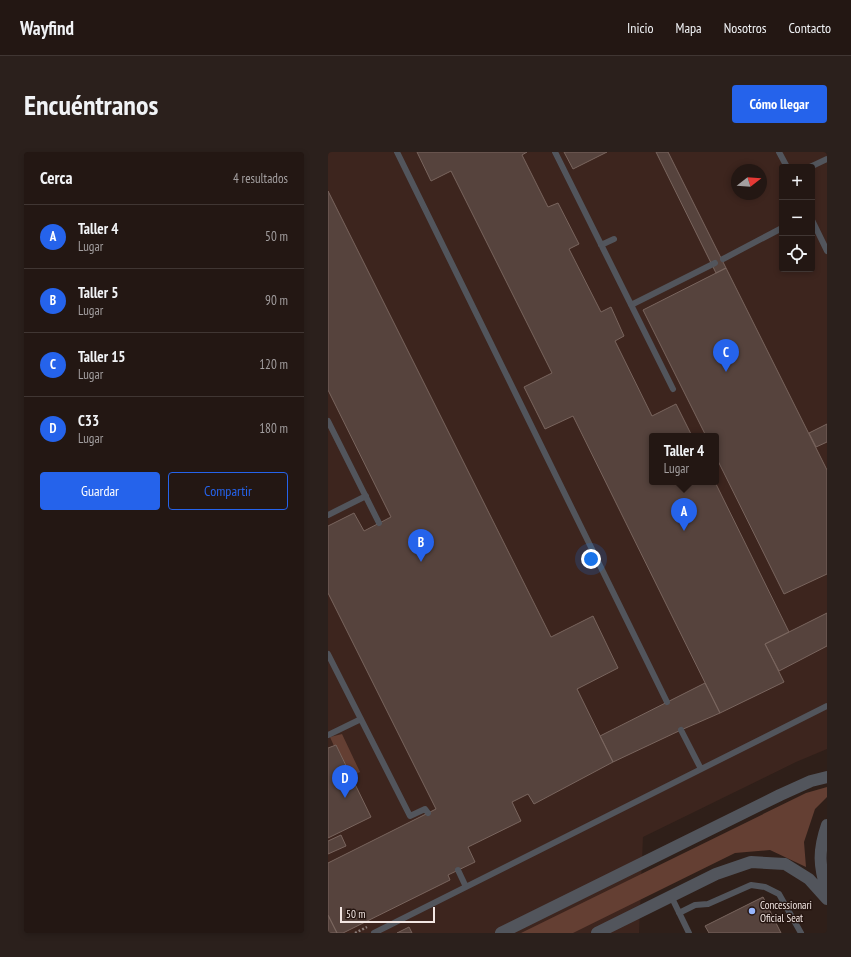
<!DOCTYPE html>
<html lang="es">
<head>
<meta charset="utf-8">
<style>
	:root { --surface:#231713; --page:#2b201c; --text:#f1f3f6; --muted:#a39fa0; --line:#403633; --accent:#2563eb }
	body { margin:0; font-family:"PT Sans Narrow",sans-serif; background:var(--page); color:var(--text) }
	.controls { position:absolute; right:12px; top:12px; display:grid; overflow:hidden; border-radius:4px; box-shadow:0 2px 6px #0003 }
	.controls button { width:36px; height:36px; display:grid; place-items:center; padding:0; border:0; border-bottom:1px solid var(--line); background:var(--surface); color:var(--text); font:20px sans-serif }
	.compass { position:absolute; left:403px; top:12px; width:36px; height:36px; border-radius:50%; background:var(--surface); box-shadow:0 2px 6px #0003; rotate:73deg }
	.scale { position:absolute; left:12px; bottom:10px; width:95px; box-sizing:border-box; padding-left:4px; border:2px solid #f2e6e3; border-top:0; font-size:11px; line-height:14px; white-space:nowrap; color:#f2e6e3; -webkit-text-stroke:3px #251510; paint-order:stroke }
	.you { position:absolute; left:263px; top:407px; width:14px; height:14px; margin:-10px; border:3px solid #fff; border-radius:50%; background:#1a73e8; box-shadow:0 0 0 6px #1a73e833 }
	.badge { display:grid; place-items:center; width:26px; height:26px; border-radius:50%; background:var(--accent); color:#fff; font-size:13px; font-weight:700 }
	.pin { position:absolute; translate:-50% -33px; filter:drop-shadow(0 1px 2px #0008) }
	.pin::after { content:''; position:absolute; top:21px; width:14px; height:12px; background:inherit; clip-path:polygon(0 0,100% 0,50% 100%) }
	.popup { position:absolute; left:321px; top:281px; width:70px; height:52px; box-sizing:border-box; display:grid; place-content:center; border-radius:4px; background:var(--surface); filter:drop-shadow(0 1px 3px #0005); font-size:13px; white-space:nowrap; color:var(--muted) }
	.popup b { font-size:15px; color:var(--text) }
	.popup::after { content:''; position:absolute; left:50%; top:100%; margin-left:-8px; border:8px solid transparent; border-top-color:var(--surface) }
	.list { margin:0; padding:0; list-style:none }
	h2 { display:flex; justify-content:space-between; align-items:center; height:52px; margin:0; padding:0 16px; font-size:17px }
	h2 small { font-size:13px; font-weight:400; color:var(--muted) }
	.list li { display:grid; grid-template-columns:26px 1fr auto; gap:12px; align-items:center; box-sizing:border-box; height:64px; padding:0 16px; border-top:1px solid var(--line) }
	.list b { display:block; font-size:15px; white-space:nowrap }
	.list p { margin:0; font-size:13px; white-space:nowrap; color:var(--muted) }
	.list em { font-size:13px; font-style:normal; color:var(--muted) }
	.actions { display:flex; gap:8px; padding:12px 16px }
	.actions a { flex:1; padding:9px 0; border:1px solid var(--accent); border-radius:4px; text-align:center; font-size:14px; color:var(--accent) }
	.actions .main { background:var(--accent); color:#fff }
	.icon { flex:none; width:22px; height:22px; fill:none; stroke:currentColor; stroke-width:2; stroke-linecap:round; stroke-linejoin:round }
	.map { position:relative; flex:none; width:499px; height:781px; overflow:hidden; border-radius:4px }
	header { display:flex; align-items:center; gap:24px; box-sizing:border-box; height:56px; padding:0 20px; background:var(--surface); border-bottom:1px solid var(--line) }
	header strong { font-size:19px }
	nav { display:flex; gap:22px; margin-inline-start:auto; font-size:14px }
	.intro { display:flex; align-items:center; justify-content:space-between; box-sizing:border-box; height:96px; padding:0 24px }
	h1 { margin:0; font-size:28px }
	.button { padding:10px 18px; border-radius:4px; background:var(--accent); color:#fff; font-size:14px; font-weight:700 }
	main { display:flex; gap:24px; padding:0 24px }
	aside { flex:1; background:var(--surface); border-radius:4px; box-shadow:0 2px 6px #0003 }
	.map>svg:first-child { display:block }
	.built { fill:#3d251e; fill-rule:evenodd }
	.green { fill:#643f33 }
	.building { fill:#56433d; stroke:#79655e }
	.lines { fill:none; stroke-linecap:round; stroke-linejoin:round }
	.path { stroke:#8b7d79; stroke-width:2.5; stroke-dasharray:2 2; stroke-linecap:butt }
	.lane { stroke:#52555c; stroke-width:6 }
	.street { stroke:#52555c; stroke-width:12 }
	.poi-dot { fill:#97b6fd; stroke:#251510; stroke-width:1.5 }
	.labels { text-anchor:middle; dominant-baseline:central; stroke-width:3; stroke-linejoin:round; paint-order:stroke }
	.poi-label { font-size:11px; fill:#f2e6e3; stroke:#251510; text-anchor:start }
</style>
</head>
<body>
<header>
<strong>Wayfind</strong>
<nav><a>Inicio</a><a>Mapa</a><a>Nosotros</a><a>Contacto</a></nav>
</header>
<div class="intro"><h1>Encuéntranos</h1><a class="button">Cómo llegar</a></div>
<main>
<aside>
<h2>Cerca<small>4 resultados</small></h2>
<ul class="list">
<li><span class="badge">A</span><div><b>Taller 4</b><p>Lugar</p></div><em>50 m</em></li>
<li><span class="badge">B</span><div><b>Taller 5</b><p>Lugar</p></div><em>90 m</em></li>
<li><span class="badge">C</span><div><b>Taller 15</b><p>Lugar</p></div><em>120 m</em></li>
<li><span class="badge">D</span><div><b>C33</b><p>Lugar</p></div><em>180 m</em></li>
</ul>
<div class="actions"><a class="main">Guardar</a><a>Compartir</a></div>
</aside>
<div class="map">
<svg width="499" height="781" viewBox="0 0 499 781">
	<rect width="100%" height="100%" fill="#2f1f19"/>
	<!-- built -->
	<path class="built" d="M 0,0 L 499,0 L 499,597 L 468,610 L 315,685 L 311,781 L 0,781 ZM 454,15 L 484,15 L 484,117 L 454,117 ZM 409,18 L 433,18 L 433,42 L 409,42 ZM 324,284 L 388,284 L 388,330 L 324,330 Z"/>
	<!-- green -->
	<path class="green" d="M 14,582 L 32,620 L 23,624 L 8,593 L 6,594 L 2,585 Z
		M 499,635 L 499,645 L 487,657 L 476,690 L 478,715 L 442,698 L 407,701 L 245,781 L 193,781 L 478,641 Z"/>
	<!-- building -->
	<path class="building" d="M 89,0 L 199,0 L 194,3 L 220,55 L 230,51 L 251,92 L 241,97 L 273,160 L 283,155 L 296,184 L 287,189 L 324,264 L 348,252 L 364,284 L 324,284 L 324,330 L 387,330 L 461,480 L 437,492 L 456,530 L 392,561 L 245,264 L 217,277 L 196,235 L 224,221 L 123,19 L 103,29 Z
		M 236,0 L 279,0 L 245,17 Z
		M 328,0 L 340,0 L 398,116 L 388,121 Z
		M 0,39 L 223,485 L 265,464 L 290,516 L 249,537 L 285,610 L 206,652 L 200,642 L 184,650 L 193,669 L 140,695 L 147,710 L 120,723 L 122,728 L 15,781 L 9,781 L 0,763 L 0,711 L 108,657 L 0,441 L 0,374 L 26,361 L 36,379 L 63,365 L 0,238 Z
		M 398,116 L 499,318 L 499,422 L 456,442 L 388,305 L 388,284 L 378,284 L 315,158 Z
		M 499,272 L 499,290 L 488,295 L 481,281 Z
		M 499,461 L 499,494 L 451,519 L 437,492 Z
		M 377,531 L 392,561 L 353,578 L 285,610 L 272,584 Z
		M 8,593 L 43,665 L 0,686 L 0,596 Z
		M 13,683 L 18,694 L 0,702 L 0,689 Z
		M 435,745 L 453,781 L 381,781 L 377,774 Z
		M 0,763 L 9,781 L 0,781 Z
		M 81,775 L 84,781 L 69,781 Z"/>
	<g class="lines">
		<!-- path -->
		<path class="path" d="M 27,781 L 39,775"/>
		<!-- lane -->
		<path class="lane" d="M 69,0 L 339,550
			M 227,0 L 345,237
			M 451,0 L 459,15
			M 482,15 L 499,7
			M 484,68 L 499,99
			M 273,93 L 286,87
			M 395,107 L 454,76
			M 303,153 L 387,111
			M 0,269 L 51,371
			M 0,363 L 38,344
			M 0,502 L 82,664 L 97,657 L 100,661
			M 353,578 L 373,617
			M 0,583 L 33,567
			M 130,718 L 138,735
			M 343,744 L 361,781
			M 351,761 L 367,753 L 380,752 L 423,733 L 437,735 L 451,742 L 473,781
			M 46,781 L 499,554"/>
		<!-- street -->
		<path class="street" d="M 499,673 C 490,699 491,714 499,740
			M 173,781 L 452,643 L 483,629 L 499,625
			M 269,781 L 388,722 L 423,710 L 457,712 L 481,727 L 499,747"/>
	</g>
	<!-- markers -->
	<circle class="poi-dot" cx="424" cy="759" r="4"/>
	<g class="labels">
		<!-- poi labels -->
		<g class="poi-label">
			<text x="432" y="753">Concessionari<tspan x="432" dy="13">Oficial Seat</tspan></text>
		</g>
	</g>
</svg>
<div class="controls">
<button>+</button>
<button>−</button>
<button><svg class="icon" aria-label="locate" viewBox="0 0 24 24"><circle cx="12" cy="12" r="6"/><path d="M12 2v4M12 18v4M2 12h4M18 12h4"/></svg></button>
</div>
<svg class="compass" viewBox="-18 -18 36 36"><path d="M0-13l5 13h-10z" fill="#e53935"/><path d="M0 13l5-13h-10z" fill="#a39fa0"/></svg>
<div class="scale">50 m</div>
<div class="you"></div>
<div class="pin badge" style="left:356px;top:379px">A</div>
<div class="popup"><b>Taller 4</b>Lugar</div>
<div class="pin badge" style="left:93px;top:410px">B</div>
<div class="pin badge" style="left:398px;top:220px">C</div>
<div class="pin badge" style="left:17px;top:646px">D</div>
</div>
</main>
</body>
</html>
